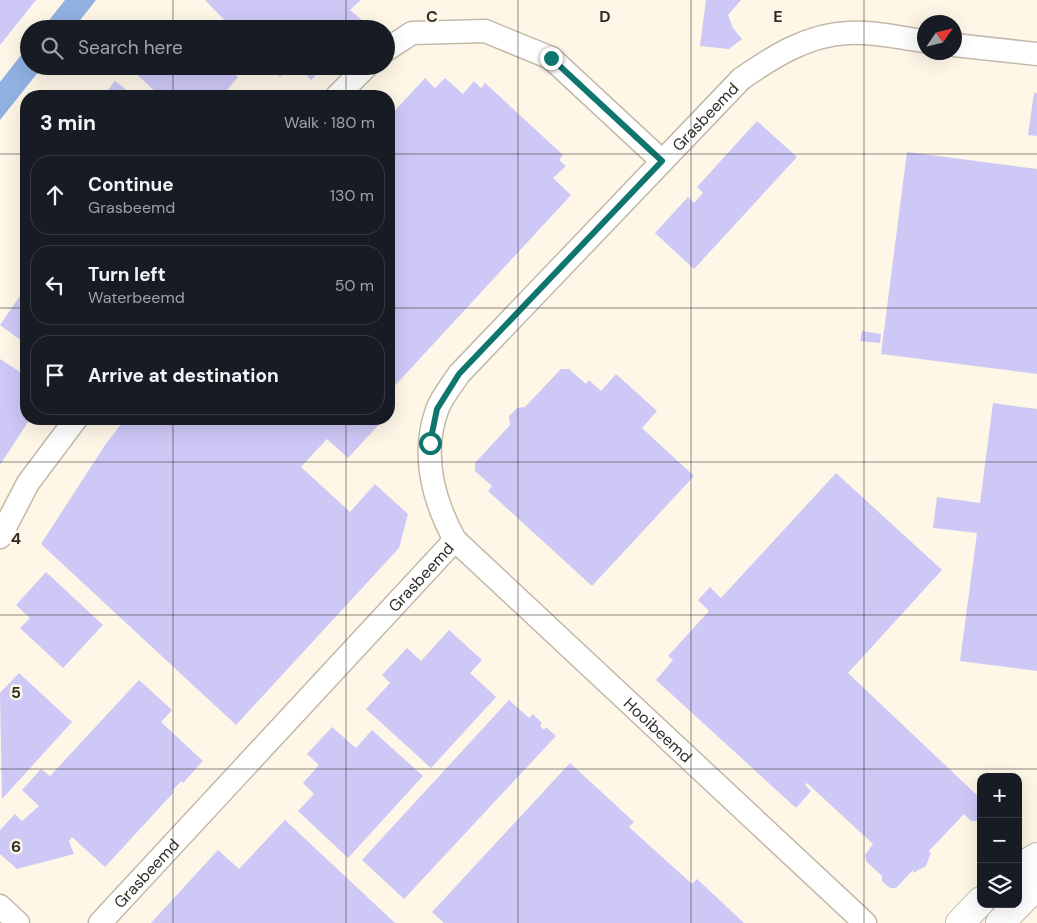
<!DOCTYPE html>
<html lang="en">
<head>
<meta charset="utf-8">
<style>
	:root { --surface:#171b24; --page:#20242c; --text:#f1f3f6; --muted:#9ea1a6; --line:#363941 }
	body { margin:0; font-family:"DM Sans",sans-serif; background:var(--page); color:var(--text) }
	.controls { position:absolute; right:15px; bottom:15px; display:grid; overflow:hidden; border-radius:10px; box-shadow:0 5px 20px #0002 }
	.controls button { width:45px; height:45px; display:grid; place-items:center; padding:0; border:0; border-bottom:1px solid var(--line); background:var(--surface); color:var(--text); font:25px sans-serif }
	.compass { position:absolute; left:917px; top:15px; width:45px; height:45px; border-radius:50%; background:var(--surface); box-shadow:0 5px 20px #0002; rotate:55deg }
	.stop { position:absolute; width:15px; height:15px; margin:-11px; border:4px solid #0f766e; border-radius:50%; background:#fff }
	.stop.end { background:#0f766e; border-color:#fff; box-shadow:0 1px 5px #0008 }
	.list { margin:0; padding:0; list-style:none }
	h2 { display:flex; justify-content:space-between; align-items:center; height:65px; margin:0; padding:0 20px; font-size:21px }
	h2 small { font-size:16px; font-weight:400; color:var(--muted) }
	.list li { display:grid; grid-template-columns:32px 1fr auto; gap:15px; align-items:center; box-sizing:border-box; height:80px; margin:0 10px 10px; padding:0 10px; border:1px solid var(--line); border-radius:20px }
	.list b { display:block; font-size:19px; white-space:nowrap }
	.list p { margin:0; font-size:16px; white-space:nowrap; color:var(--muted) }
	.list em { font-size:16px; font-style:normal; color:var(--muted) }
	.icon { flex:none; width:28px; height:28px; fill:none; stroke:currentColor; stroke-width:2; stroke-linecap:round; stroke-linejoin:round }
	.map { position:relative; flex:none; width:1037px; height:923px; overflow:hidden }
	.search { position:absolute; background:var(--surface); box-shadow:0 5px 20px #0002; left:20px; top:20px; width:375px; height:55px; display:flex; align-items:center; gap:12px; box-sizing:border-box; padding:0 18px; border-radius:28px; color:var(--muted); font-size:19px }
	.panel { position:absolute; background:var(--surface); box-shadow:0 5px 20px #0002; left:20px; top:90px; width:375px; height:335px; border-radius:20px }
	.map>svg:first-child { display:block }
	.water { fill:#91b1e3 }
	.building { fill:#cdc8f6 }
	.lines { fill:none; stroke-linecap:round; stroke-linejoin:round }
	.street-casing { stroke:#c3b9a8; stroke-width:25 }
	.secondary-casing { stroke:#c3b9a8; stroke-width:30 }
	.street { stroke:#fff; stroke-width:22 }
	.secondary { stroke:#fff; stroke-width:28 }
	.route { stroke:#0f766e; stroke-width:6 }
	.grid { fill:none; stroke:#312d27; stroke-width:1; stroke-opacity:0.55 }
	.labels { text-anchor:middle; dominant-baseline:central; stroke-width:5; stroke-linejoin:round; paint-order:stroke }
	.street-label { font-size:16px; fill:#312d27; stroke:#fef6e7 }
	.grid-label { font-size:16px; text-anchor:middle; font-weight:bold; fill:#312d27; stroke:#fef6e7; stroke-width:5; stroke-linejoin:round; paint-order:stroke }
</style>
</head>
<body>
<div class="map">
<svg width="1037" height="923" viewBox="0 0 1037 923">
	<rect width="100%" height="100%" fill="#fef6e7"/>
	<!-- water -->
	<path class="water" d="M 65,0 L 96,0 L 73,29 L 42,29 Z
		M 29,45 L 29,66 L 43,66 L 0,120 L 0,82 Z"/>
	<!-- building -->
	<path class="building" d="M 0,0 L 36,0 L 0,45 Z
		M 205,0 L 361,0 L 350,10 L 368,25 L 365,29 L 233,29 Z
		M 706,0 L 741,0 L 728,15 L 733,28 L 742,39 L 729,49 L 700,46 Z
		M 128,66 L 226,66 L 238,77 L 226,91 L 236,96 L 160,96 Z
		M 269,66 L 291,66 L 280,77 Z
		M 299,66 L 325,66 L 311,80 Z
		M 425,78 L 435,88 L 445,78 L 463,94 L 474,81 L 481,88 L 485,83 L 563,155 L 559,160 L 566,166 L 553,178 L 571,195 L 389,392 L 389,117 Z
		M 115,81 L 134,96 L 103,96 Z
		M 1034,93 L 1037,93 L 1037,136 L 1028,135 Z
		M 757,121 L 797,157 L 694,269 L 655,233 L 688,197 L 694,203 L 703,193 L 697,187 Z
		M 907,152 L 1037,169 L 1037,374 L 881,354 Z
		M 26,287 L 26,344 L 0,325 Z
		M 862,331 L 881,334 L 880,343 L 860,341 Z
		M 0,359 L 26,376 L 26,419 L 30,419 L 0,465 Z
		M 561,369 L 569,369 L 586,384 L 589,380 L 601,391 L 616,374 L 657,411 L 642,428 L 694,476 L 592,586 L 488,491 L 492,486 L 475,471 L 475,463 L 510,425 L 509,416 L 517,408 L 525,407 Z
		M 993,403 L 1037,409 L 1037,671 L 960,661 L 977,533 L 933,528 L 937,497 L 980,503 Z
		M 125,419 L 384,419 L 348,458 L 327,439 L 301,467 L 350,512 L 375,484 L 408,514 L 399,548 L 236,725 L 41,544 L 105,445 Z
		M 836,473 L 942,570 L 848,673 L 981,799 L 981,817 L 977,821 L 971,821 L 964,814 L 928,852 L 931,852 L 926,866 L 913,873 L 913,870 L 896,888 L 890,888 L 882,881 L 882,876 L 866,861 L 865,855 L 873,844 L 807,783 L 805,785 L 811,791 L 796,808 L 656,680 L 673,660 L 668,656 L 709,611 L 698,600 L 710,587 L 721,598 Z
		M 46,572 L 103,625 L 63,668 L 20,628 L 30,618 L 16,605 Z
		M 449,630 L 482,660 L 470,673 L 496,697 L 431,768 L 366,709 L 390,683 L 382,675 L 407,648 L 421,661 Z
		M 19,673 L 72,722 L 2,799 L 0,693 Z
		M 139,680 L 172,710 L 161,722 L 203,761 L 183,783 L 181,781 L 172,791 L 174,792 L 105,867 L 72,837 L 69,841 L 74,854 L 17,869 L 0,854 L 0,830 L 15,814 L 22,821 L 39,806 L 22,790 L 41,769 L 50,776 Z
		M 509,700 L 529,718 L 533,714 L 542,723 L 540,726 L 544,730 L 546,727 L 556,736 L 404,899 L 362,860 Z
		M 332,727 L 356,748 L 372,730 L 423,776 L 348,858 L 298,811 L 314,794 L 303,783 L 319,765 L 307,754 Z
		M 570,763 L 634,822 L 629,827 L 692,884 L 697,879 L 744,923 L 444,923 L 432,912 Z
		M 285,820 L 395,923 L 151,923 L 218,850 L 239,869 Z"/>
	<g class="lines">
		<defs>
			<g id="street">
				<path d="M 954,45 L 1037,54"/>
				<path d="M 386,50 L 412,33 L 485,31 L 551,58 L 662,161"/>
				<path d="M 337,96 L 367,66"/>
				<path d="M 0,537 L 28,483 L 76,419"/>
				<path id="s1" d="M 455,540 L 865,923"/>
				<path d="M 0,906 L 18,923"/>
				<path id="s2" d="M 100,923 L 455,540 C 433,500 421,455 437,410 C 441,398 452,385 459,374 L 741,79 C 774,56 807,35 848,33 C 873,31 900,38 924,41"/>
			</g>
			<path id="secondary" d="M 1018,868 L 1037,857
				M 960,923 L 981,901
				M 1000,923 L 1037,885"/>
		</defs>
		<!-- street casing -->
		<use href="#street" class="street-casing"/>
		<!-- secondary casing -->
		<use href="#secondary" class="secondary-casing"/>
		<!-- street -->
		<use href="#street" class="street"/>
		<!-- secondary -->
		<use href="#secondary" class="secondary"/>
	</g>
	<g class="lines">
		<!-- route -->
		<path class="route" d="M 430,443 L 437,409 L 459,374 L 662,161 L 551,58"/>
	</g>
	<!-- grid -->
	<path class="grid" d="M 173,0 L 173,29M 346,0 L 346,29M 518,0 L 518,923M 691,0 L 691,923M 864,0 L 864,923M 173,66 L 173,96M 346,66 L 346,96M 0,154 L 26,154M 389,154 L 1037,154M 0,308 L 26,308M 389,308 L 1037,308M 173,419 L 173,923M 346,419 L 346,923M 0,462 L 1037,462M 0,615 L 1037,615M 0,769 L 1037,769"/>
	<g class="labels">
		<!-- street labels -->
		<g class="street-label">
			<text stroke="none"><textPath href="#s2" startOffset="1056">Grasbeemd</textPath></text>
			<text stroke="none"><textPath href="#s2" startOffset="472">Grasbeemd</textPath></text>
			<text stroke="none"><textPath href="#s1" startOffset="278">Hooibeemd</textPath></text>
			<text stroke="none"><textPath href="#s2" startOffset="68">Grasbeemd</textPath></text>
		</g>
	</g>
	<g class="grid-label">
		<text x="432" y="22">C</text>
		<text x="605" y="22">D</text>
		<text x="778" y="22">E</text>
		<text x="16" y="544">4</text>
		<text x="16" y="698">5</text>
		<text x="16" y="852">6</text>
	</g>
</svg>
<div class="controls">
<button>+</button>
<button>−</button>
<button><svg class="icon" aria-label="layers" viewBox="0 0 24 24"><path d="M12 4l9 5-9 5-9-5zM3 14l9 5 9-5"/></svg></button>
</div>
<svg class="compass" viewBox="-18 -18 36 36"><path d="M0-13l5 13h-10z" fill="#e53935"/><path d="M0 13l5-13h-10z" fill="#9ea1a6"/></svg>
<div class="stop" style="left:430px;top:443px"></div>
<div class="stop end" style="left:551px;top:58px"></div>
<div class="search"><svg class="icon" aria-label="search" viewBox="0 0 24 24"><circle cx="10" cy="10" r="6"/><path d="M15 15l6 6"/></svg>Search here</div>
<section class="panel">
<h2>3 min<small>Walk · 180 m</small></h2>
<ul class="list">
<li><svg class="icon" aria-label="ahead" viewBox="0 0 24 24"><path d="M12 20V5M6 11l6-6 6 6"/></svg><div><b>Continue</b><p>Grasbeemd</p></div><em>130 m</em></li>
<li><svg class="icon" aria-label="left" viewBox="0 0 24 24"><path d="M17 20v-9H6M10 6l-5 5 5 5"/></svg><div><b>Turn left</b><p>Waterbeemd</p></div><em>50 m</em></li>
<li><svg class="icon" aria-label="arrive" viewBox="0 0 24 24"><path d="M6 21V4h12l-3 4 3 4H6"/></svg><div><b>Arrive at destination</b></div></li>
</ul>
</section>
</div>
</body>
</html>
